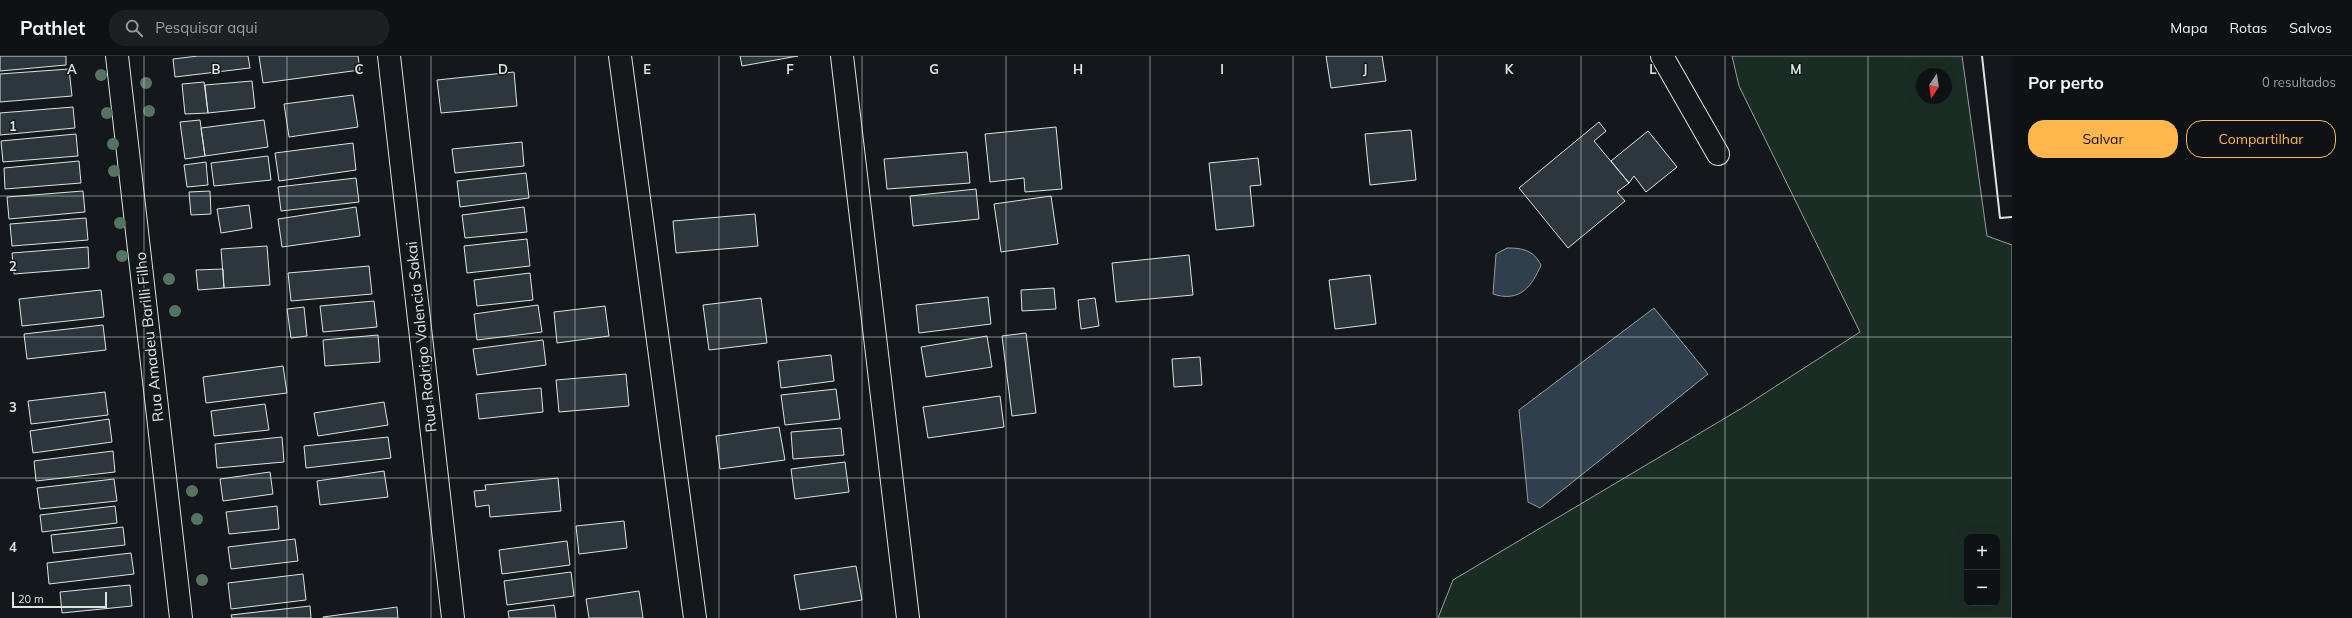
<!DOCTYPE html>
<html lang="pt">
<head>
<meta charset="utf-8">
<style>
	:root { --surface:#0f1215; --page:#1d2022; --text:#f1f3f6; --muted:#9b9ea0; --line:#2f3234; --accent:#ffb74d }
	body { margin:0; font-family:Mulish,sans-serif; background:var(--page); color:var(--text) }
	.controls { position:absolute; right:12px; bottom:12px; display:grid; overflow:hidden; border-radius:8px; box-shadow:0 4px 16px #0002 }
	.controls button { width:36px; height:36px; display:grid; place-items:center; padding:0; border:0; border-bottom:1px solid var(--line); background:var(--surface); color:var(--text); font:20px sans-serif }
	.compass { position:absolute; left:1916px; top:12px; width:36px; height:36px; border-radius:50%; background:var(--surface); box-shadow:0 4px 16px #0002; rotate:193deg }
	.scale { position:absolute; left:12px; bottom:10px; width:95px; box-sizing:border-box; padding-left:4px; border:2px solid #d8e6dc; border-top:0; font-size:11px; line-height:14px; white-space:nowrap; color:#d8e6dc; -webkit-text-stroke:3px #14181c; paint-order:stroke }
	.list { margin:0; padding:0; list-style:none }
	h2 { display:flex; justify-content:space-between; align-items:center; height:52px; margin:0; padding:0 16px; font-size:17px }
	h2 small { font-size:13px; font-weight:400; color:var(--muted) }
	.actions { display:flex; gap:8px; padding:12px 16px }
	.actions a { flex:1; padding:9px 0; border:1px solid var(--accent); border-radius:16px; text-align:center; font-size:14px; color:var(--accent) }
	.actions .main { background:var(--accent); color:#111 }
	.icon { flex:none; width:22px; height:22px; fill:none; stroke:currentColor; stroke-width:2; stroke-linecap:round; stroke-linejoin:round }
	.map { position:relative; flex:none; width:2012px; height:562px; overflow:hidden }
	header { display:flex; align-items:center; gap:24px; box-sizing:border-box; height:56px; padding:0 20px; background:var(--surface); border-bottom:1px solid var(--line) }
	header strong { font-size:19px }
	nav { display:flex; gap:22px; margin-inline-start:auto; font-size:14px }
	.search { width:280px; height:36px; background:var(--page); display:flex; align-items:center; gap:10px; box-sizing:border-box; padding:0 14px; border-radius:16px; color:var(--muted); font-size:15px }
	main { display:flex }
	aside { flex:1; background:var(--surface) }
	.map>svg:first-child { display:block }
	.green { fill:#1a2d24; stroke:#939e99; fill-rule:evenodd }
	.water { fill:#2f3f4d; stroke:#939e99 }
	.building { fill:#2c363c; stroke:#d8e6dc }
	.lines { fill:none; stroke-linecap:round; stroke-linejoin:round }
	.minor-casing { stroke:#d8e6dc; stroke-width:24 }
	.minor { stroke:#14181c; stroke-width:22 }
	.wall { stroke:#d8e6dc; stroke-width:2 }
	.tree { fill:#55745f }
	.grid { fill:none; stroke:#d8e6dc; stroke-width:1; stroke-opacity:0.55 }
	.labels { text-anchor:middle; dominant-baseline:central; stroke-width:3; stroke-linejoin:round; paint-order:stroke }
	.street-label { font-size:15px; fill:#d8e6dc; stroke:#14181c }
	.grid-label { font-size:13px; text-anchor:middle; font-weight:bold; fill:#d8e6dc; stroke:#14181c; stroke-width:3; stroke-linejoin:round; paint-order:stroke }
</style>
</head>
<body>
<header>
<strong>Pathlet</strong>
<div class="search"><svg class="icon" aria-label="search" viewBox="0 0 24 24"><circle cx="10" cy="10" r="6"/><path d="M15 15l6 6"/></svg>Pesquisar aqui</div>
<nav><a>Mapa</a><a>Rotas</a><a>Salvos</a></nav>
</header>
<main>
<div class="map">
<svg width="2012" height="562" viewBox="0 0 2012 562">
	<rect width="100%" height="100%" fill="#14181c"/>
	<!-- green -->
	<path class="green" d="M 1732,0 L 1962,0 L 1987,180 L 2012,189 L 2012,562 L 1438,562 L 1453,524 L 1742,352 L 1860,276 L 1739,30 ZM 1922,18 L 1946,18 L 1946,42 L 1922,42 ZM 1967,481 L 1997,481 L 1997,547 L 1967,547 Z"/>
	<!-- water -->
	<path class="water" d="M 1507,192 C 1523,192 1533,194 1541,209 C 1532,230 1520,247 1493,238 L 1496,198 Z
		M 1654,252 L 1708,318 L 1540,452 L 1528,446 L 1519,354 Z"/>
	<!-- building -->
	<path class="building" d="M 0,0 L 66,0 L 66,9 L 0,15 Z
		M 198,0 L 248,0 L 250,12 L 175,21 L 173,3 Z
		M 259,0 L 358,0 L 360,14 L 263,27 Z
		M 740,0 L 798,0 L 742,10 Z
		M 1326,0 L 1382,0 L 1386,25 L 1331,32 Z
		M 69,13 L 72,40 L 0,46 L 0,18 Z
		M 514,16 L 517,50 L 441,57 L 437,24 Z
		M 252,25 L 255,52 L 208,57 L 205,29 Z
		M 204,26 L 208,57 L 185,58 L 182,28 Z
		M 353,39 L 358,71 L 289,81 L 284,48 Z
		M 73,51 L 75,72 L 0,79 L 0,57 Z
		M 200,64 L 205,100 L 185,103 L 180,66 Z
		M 264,64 L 268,91 L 205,100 L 201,72 Z
		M 1599,66 L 1606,75 L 1594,85 L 1629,127 L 1617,136 L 1625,145 L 1568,192 L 1519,132 Z
		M 1056,71 L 1062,133 L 1025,136 L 1024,122 L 990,126 L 985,78 Z
		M 1411,74 L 1416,124 L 1370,129 L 1365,78 Z
		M 1648,75 L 1677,111 L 1646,136 L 1634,120 L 1629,127 L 1611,105 Z
		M 76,78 L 78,100 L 3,106 L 1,85 Z
		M 522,86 L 524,110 L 455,117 L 452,93 Z
		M 353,87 L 356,114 L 279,125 L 275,97 Z
		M 967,96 L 970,127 L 887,133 L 884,103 Z
		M 268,100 L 271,124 L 214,130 L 211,107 Z
		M 1258,102 L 1261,129 L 1250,130 L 1254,170 L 1216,174 L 1209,107 Z
		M 79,105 L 81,127 L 5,133 L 4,112 Z
		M 206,106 L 208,129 L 187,131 L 184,109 Z
		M 526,117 L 529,142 L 460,151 L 457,125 Z
		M 356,122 L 359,146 L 281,155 L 278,131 Z
		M 976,133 L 979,163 L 913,170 L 910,140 Z
		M 83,135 L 85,156 L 9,163 L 7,141 Z
		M 210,135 L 211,158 L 191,159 L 189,136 Z
		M 1051,140 L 1058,188 L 1001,196 L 994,148 Z
		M 249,149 L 252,172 L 221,177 L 217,153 Z
		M 356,151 L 360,180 L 282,191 L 278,163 Z
		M 524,151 L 527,176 L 465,182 L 462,159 Z
		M 755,158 L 758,190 L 676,197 L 673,165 Z
		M 86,162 L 88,184 L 12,190 L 10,168 Z
		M 527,183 L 530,210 L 467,217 L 464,190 Z
		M 267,190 L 270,229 L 224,232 L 221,193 Z
		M 88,191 L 89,212 L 14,218 L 12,197 Z
		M 1189,199 L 1193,239 L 1116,246 L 1112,207 Z
		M 369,210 L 372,238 L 291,245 L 288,217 Z
		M 223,213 L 224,232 L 198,234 L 196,214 Z
		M 530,217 L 533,244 L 477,250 L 474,224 Z
		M 1370,219 L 1376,268 L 1335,273 L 1329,224 Z
		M 1054,232 L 1056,253 L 1022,255 L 1021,234 Z
		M 101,234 L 104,261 L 22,270 L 19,243 Z
		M 988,241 L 991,268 L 919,277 L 916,249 Z
		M 761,242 L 767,287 L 709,294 L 703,249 Z
		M 1095,242 L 1099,270 L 1081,273 L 1078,244 Z
		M 374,245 L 377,271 L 323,276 L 320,250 Z
		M 538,249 L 542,276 L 477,284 L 474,258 Z
		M 605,250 L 609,280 L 557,287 L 554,256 Z
		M 304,251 L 307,280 L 291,282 L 287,253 Z
		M 103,269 L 106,294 L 27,303 L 24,278 Z
		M 1026,277 L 1036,357 L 1012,360 L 1002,280 Z
		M 378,279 L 380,306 L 325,310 L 323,284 Z
		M 987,280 L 992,311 L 926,321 L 921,291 Z
		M 543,284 L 546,309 L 477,319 L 473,293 Z
		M 831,299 L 834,325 L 781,332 L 778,305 Z
		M 1200,301 L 1202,329 L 1174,331 L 1172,303 Z
		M 283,310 L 287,337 L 206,347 L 203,321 Z
		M 626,318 L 629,350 L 559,356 L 556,324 Z
		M 541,332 L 543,356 L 479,363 L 476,338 Z
		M 836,333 L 840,363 L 785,369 L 781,339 Z
		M 105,336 L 108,359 L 31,368 L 28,345 Z
		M 1000,340 L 1004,371 L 928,382 L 923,351 Z
		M 384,346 L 388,369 L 318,380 L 314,357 Z
		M 265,348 L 269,374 L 214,380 L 211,355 Z
		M 109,363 L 112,386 L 33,397 L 30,375 Z
		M 779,371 L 785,404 L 720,413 L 716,380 Z
		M 841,372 L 844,399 L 793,403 L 791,376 Z
		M 282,381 L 284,406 L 217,412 L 215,388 Z
		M 388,381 L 391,402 L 306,412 L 304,390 Z
		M 113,395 L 115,416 L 36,425 L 34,405 Z
		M 845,406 L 849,436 L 795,443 L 791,413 Z
		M 384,415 L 388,441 L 320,449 L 317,425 Z
		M 270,416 L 273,438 L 223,445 L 220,423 Z
		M 558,422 L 561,455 L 490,461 L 489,449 L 476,451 L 474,435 L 486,434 L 485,429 Z
		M 114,423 L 117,445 L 40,453 L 37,432 Z
		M 115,450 L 117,467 L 42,476 L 40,459 Z
		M 277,450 L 279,473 L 229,478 L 226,456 Z
		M 624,465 L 627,492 L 579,498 L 576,470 Z
		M 123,471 L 125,489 L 53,497 L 51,479 Z
		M 295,483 L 298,505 L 231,513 L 228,491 Z
		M 567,485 L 570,509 L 502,518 L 499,494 Z
		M 131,497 L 134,518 L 49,528 L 47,507 Z
		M 856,510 L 862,544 L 800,554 L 794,519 Z
		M 571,516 L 574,540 L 507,549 L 504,525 Z
		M 303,518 L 306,544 L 231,553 L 228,527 Z
		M 130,529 L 132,550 L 62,557 L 60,536 Z
		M 639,535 L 643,562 L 589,562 L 586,543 Z
		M 554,549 L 556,562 L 509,562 L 508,555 Z
		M 310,550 L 311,562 L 232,562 L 231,559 Z
		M 397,551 L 398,562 L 323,562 L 323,561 Z"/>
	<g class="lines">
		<defs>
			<path id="minor" d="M 117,0 L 181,562
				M 389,0 L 453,562
				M 620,0 L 695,562
				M 842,0 L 908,562
				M 1662,0 L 1718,98"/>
		</defs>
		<!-- minor casing -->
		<use href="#minor" class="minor-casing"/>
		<!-- minor -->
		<use href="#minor" class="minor"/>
		<!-- wall -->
		<path class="wall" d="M 1982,0 L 2000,162 L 2012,161"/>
	</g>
	<!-- trees -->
	<g class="tree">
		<circle cx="101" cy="19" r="6"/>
		<circle cx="146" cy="27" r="6"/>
		<circle cx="149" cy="55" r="6"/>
		<circle cx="107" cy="57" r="6"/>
		<circle cx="113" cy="88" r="6"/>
		<circle cx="114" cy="115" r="6"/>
		<circle cx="120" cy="167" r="6"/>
		<circle cx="122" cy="200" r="6"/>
		<circle cx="169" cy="223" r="6"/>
		<circle cx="175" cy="255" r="6"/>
		<circle cx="192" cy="435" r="6"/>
		<circle cx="197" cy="463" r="6"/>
		<circle cx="202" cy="524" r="6"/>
	</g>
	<!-- grid -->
	<path class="grid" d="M 144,0 L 144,562M 287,0 L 287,562M 431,0 L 431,562M 575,0 L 575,562M 719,0 L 719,562M 862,0 L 862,562M 1006,0 L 1006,562M 1150,0 L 1150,562M 1293,0 L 1293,562M 1437,0 L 1437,562M 1581,0 L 1581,562M 1725,0 L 1725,562M 1868,0 L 1868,562M 0,140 L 2012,140M 0,281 L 2012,281M 0,422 L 2012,422"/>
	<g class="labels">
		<!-- street labels -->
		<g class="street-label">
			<text transform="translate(149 281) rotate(-96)">Rua Amadeu Barilli Filho</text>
			<text transform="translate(421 281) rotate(-96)">Rua Rodrigo Valencia Sakai</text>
		</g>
	</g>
	<g class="grid-label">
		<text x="72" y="18">A</text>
		<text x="216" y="18">B</text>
		<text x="359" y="18">C</text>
		<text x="503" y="18">D</text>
		<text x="647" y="18">E</text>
		<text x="790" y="18">F</text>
		<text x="934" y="18">G</text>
		<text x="1078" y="18">H</text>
		<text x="1222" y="18">I</text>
		<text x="1365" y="18">J</text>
		<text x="1509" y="18">K</text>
		<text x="1653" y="18">L</text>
		<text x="1796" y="18">M</text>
		<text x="13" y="75">1</text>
		<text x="13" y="215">2</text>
		<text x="13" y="356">3</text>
		<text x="13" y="496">4</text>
	</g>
</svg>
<div class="controls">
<button>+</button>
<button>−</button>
</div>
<svg class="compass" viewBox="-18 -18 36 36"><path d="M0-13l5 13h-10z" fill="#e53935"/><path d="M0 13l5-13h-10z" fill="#9b9ea0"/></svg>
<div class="scale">20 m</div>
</div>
<aside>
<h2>Por perto<small>0 resultados</small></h2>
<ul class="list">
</ul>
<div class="actions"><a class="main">Salvar</a><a>Compartilhar</a></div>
</aside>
</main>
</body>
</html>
